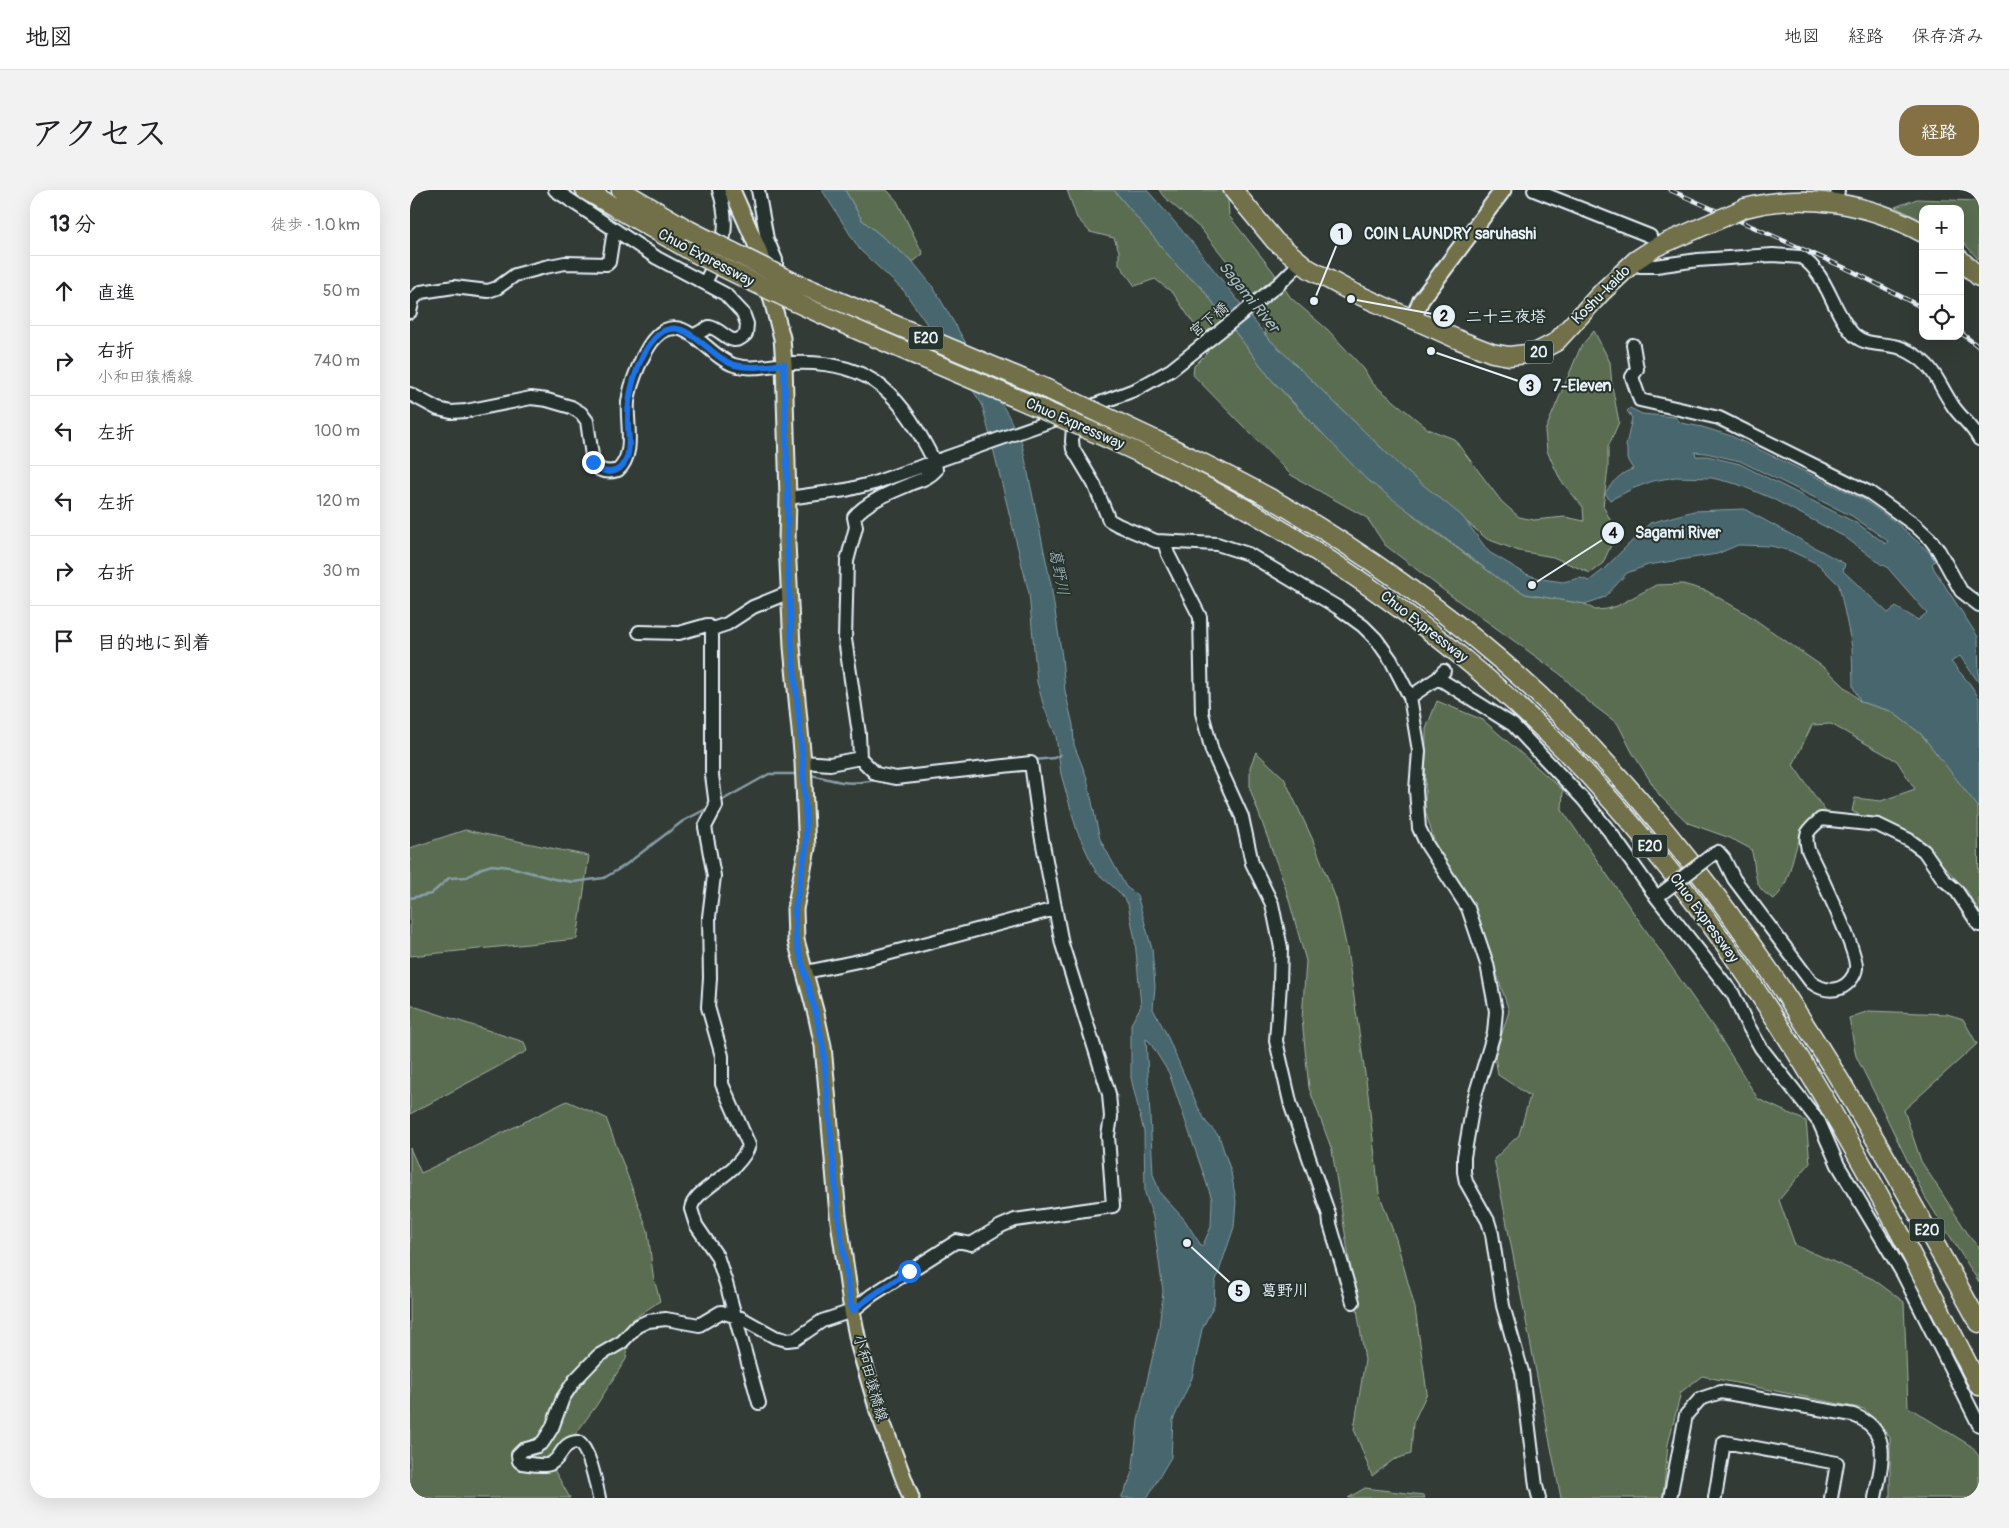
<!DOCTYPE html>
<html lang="ja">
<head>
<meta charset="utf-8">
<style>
	:root { --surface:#fff; --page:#f2f2f2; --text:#202124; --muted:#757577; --line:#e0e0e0; --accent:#847042 }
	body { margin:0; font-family:Pangolin,"Klee One",sans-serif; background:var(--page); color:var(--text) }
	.controls { position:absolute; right:15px; top:15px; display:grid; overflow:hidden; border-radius:10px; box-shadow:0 5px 20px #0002 }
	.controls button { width:45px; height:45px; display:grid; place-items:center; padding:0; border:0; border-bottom:1px solid var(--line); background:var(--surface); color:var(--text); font:25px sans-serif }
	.stop { position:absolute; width:15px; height:15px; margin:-11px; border:4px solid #1a73e8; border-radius:50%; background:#fff }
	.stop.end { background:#1a73e8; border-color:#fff; box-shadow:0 1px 5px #0008 }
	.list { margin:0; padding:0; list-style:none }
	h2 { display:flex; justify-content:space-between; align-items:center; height:65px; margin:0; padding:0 20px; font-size:21px }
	h2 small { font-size:16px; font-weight:400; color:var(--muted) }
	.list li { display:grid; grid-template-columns:32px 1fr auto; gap:15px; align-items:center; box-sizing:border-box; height:70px; padding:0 20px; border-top:1px solid var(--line) }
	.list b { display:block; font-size:19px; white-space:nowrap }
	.list p { margin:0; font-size:16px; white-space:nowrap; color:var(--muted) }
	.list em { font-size:16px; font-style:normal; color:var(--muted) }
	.icon { flex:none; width:28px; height:28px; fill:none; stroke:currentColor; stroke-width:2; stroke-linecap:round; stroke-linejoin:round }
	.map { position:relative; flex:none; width:1569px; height:1308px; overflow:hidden; border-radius:20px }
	header { display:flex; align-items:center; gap:30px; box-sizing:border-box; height:70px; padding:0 25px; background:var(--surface); border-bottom:1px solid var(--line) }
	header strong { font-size:24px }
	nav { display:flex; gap:28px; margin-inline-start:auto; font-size:18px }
	.intro { display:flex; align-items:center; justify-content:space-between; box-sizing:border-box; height:120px; padding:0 30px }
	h1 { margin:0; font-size:35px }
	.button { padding:12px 22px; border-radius:20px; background:var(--accent); color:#fff; font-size:18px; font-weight:700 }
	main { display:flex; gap:30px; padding:0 30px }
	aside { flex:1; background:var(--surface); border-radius:20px; box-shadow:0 5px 20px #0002 }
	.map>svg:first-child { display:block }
	.green { fill:#5a6d51; stroke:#a1afa4 }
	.water { fill:#47666d; stroke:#879ea5; fill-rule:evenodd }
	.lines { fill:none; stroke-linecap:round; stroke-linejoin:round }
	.stream { stroke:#879ea5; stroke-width:2.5 }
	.minor-casing { stroke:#e8f1f8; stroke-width:16 }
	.major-casing { stroke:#e8f1f8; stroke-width:19 }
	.highway-casing { stroke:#e8f1f8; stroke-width:21 }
	.minor { stroke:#26332d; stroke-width:12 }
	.major { stroke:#71704a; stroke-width:15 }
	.highway { stroke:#71704a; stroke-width:18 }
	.rail-casing { stroke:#e8f1f8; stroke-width:4.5 }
	.rail { stroke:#26332d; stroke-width:2.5; stroke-dasharray:8; stroke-linecap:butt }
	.minor-bridge-casing { stroke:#e8f1f8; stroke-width:16; stroke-linecap:butt }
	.highway-bridge-casing { stroke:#e8f1f8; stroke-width:21; stroke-linecap:butt }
	.minor-bridge { stroke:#26332d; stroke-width:12 }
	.highway-bridge { stroke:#71704a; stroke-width:18 }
	.route { stroke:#1a73e8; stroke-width:6 }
	.labels { text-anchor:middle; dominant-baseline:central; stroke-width:4; stroke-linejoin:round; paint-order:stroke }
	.shield { fill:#26332d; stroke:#aeb8bb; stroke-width:1 }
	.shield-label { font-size:14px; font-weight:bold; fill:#e8f1f8 }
	.street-label { font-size:15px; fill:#e8f1f8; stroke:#26332d }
	.water-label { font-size:16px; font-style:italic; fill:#a8b9c0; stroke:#26332d }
	.leader { fill:none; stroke:#e8f1f8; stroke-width:2 }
	.callout-dot { fill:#e8f1f8; stroke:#26332d; stroke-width:2 }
	.mark-label { font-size:15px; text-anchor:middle; font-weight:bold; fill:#111 }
	.callout-label { font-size:16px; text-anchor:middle; font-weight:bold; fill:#e8f1f8; stroke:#26332d; stroke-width:4; stroke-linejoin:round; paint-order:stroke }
</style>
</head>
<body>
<header>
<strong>地図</strong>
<nav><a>地図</a><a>経路</a><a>保存済み</a></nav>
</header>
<div class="intro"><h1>アクセス</h1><a class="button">経路</a></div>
<main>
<aside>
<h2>13 分<small>徒歩 · 1.0 km</small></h2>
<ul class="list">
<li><svg class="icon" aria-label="ahead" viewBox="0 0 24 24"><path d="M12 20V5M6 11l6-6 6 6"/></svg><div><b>直進</b></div><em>50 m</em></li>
<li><svg class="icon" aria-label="right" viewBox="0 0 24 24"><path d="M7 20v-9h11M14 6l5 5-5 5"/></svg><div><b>右折</b><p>小和田猿橋線</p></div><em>740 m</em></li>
<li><svg class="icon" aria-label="left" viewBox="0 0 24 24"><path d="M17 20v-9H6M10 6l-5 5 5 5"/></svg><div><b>左折</b></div><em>100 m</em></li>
<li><svg class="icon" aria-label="left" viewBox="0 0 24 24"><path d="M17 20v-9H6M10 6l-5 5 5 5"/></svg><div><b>左折</b></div><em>120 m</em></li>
<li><svg class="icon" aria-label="right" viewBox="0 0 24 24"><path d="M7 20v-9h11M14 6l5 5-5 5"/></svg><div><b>右折</b></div><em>30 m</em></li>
<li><svg class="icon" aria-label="arrive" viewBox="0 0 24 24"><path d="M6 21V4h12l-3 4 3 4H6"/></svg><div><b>目的地に到着</b></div></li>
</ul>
</aside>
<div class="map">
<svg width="1569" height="1308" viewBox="0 0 1569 1308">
	<rect width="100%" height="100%" fill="#333b37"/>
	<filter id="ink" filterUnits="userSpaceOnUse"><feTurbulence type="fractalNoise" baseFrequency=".02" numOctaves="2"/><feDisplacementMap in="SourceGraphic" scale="10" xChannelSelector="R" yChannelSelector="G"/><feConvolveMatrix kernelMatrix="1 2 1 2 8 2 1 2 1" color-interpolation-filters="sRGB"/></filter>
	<g filter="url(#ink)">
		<!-- green -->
		<path class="green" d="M 435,0 L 477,0 L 487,11 L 513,64 L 503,72 L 452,30 Z
			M 657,0 L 704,0 L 770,79 L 792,98 L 861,189 L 903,235 L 1010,331 L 1092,391 L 1116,404 L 1175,414 L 1185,420 L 1197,419 L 1207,416 L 1246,395 L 1273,394 L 1297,401 L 1337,424 L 1416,479 L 1451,512 L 1481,521 L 1511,544 L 1568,615 L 1569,729 L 1558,702 L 1521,662 L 1442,621 L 1445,608 L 1471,611 L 1505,599 L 1487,571 L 1421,534 L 1402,535 L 1383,575 L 1416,622 C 1410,628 1400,633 1395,640 C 1380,660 1383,693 1364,709 C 1340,697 1348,681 1341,659 L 1320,648 L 1278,633 L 1250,606 L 1222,562 L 1208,534 L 1179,512 L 1150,484 L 1036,402 L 975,355 L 957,328 L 881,285 L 783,185 L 784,176 L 798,162 L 790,143 L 763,103 L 745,89 L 725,96 L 709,74 L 709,61 L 704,48 L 680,42 L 667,28 Z
			M 749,0 L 811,0 L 818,9 L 819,26 L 862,80 L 881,108 L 918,140 L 954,179 L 962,193 L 1018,239 L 1044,249 L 1092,312 L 1109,327 L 1124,330 L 1155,327 L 1174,331 L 1173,317 L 1151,291 L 1137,261 L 1135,241 L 1171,156 L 1184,141 L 1200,172 L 1202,196 L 1209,232 L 1198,257 L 1198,279 L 1193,316 L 1202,333 L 1205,346 L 1193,373 L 1180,383 L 1143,367 L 1109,361 L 1077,349 L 991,277 L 856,146 L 850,122 L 837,96 L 791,39 L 754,7 Z
			M 1507,9 L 1569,11 L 1569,70 L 1550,49 L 1550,19 L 1513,19 L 1513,31 L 1485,17 Z
			M 1027,511 L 1073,530 L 1153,600 L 1152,620 L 1306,841 L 1348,909 L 1396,931 L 1400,973 L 1369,1010 L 1385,1055 L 1463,1089 L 1494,1112 L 1498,1217 L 1561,1256 L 1569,1266 L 1569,1308 L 1480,1308 L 1480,1247 L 1454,1219 L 1292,1186 L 1271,1202 L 1258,1254 L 1253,1308 L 1151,1308 L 1084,969 L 1109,945 L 1120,906 L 1088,885 L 1085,866 L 1099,821 L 1077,754 L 1028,664 L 1015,620 L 1016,539 Z
			M 846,562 L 874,588 L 902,648 L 926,709 L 937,759 L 958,904 L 969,1003 L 986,1049 L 1005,1118 L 1017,1203 L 1003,1233 L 1001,1264 L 983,1270 L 962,1286 L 944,1239 L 955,1170 L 922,960 L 899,898 L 892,829 L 896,771 L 875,696 L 840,599 L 840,577 Z
			M 55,640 L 179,666 L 167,749 L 0,766 L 0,658 Z
			M 0,815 L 114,852 L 117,861 L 0,924 Z
			M 1459,821 L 1537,824 L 1553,829 L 1567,854 L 1494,920 L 1511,971 L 1562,1050 L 1569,1056 L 1569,1092 L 1515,1007 L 1468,910 L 1446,866 L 1439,828 Z
			M 157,911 L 196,928 L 238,1041 L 243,1085 L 250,1111 L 223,1129 L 216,1169 L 186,1216 L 142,1276 L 160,1308 L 0,1308 L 0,958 L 11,983 Z
			M 955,1298 L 1013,1305 L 1015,1308 L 938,1308 Z"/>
		<!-- water -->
		<path class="water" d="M 412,0 L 435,0 L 452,30 L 503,72 L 523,97 L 598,225 L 612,254 L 641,395 L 652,467 L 655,501 L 663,535 L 664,555 L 677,588 L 687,636 L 690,649 L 716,697 L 727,705 L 742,759 L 745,796 L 743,819 L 756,843 L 788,917 L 796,932 L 809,946 L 821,982 L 826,1011 L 824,1037 L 805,1093 L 804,1115 L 792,1139 L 782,1188 L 763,1230 L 761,1267 L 737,1308 L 711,1308 L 722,1285 L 728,1231 L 749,1138 L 753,1101 L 743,1027 L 735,1003 L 734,942 L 721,888 L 721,834 L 731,816 L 725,750 L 718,714 L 708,701 L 686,682 L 667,641 L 651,584 L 646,546 L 634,517 L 627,492 L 619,403 L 572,214 L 494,101 L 450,60 ZM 736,849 L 739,851 L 759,883 L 802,1009 L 801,1037 L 792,1057 L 774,1029 L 750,1003 L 743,984 Z
			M 704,0 L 737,0 L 781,51 L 856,146 L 991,277 L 1052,326 L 1079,362 L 1116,384 L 1131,389 L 1153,392 L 1170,388 L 1179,391 L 1193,380 L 1240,333 L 1284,321 L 1334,319 L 1435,374 L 1433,381 L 1478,423 L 1486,417 L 1508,430 L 1517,423 L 1476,376 L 1472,375 L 1435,347 L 1361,308 L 1327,294 L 1302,288 L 1265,287 L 1243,291 L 1224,298 L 1200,310 L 1195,303 C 1203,292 1210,283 1223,279 L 1217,269 L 1217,259 L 1216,256 L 1222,228 L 1217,221 L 1220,218 L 1232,224 L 1265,227 L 1271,233 L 1292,237 L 1321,246 L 1454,310 L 1488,334 L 1520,363 L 1525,371 L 1522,374 L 1524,379 L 1568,447 L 1569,493 L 1550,466 L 1541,472 L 1560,494 L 1569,508 L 1569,618 L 1511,544 L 1481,521 L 1451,512 L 1443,497 L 1442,457 L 1429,395 L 1408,374 L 1381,361 L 1361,356 L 1328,355 L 1307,364 L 1238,375 L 1217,383 L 1195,407 L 1175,414 L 1116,404 L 1092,391 L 956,289 L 861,189 L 792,98 L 770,79 ZM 1285,262 L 1296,263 L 1330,271 L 1442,326 L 1478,351 L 1476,354 L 1448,334 L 1330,274 L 1297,266 L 1286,266 Z"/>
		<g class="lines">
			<!-- stream -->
			<path class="stream" d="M 624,570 L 644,568 L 650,565
				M 557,574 L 601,569
				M 400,585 C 411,587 421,590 432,592 C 443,594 455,592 465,590
				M 309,612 L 359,584 L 389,584
				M 0,708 L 21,704 L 39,688 L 57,687 L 72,678 L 82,675 L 100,677 L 144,689 L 163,692 L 194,688 L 214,676 L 273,631 L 300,617"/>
			<defs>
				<path id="minor" d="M 145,0 L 247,68 L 315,104 L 333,123 L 337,134 L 336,144 C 320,160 314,139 299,137 L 283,146
					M 348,0 L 357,49 L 366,70 L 366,89
					M 1124,0 L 1240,46
					M 1426,13 L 1428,0
					M 1226,70 L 1230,76 L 1246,76 L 1288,70 L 1363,65 L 1391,67 C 1418,84 1422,122 1444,145 C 1457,157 1475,152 1491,158 C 1525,173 1525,189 1543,216 C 1551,228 1563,236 1569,249
					M 295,93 C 312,58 322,40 309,0
					M 0,122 L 3,109 L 11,102 L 44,97 L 78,101 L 87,98 L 105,85 L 135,77 L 155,73 L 197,74 L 199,72 L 204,40
					M 1223,155 L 1227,179 L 1222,187 L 1230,210 L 1309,228 L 1460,303 L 1505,335 L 1520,349 L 1529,361 L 1551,401 L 1569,415
					M 0,204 L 28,219 L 41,222 L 56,221 L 121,208 L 137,210 L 161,217 L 171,223 L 177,231 L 183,273 C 189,282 198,283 208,280 C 226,264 216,233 218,212 C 220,194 234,158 247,146 C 274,120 297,166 324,175 C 343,181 365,174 384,173 C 464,170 492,207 525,273 L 526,280 C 518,289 509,290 498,295 C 481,302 456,312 444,327 L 446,337 L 437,371 L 435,449 L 449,544 L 450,568 L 466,584 L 486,588 L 621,573 L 630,639 L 652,754 L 699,904 L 701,927 L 698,946 L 703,1016 L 605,1030 L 591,1036 L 561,1054 L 547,1051 L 462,1105 L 442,1121 L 412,1131 L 386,1149 L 377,1150 L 365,1147 L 331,1128 L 311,1122 L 289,1135 L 256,1129 L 238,1131 L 227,1136 L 212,1152 L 188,1166 L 165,1190 L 153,1208 L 142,1238 L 133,1252 L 127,1256 L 113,1260 L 108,1265 L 109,1271 L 112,1273 C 120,1274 133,1277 140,1274 C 153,1268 151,1252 168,1252 C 180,1260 186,1294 189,1308
					M 674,219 L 727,199 L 761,180 L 869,94 L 890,73
					M 664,223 L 662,251 L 663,259 L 684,294 L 699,330 L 708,335 L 746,351 L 807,354 L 838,364 L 927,417 L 953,436 L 966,449 L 981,470 L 1000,507 L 1009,561 L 1006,600 L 1009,638 L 1017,655 L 1058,718 L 1077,774 L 1086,821 L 1084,843 L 1064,909 L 1054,967 L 1054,982 L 1056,992 L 1078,1031 L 1082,1044 L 1093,1116 L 1112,1182 L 1126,1296 L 1129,1308
					M 378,308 L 436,300 L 464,293 L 655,226
					M 754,352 L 758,364 L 790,427 L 792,523 L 802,561 L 832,627 L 842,673 L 862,714 L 871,758 L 870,794 L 866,851 L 881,916 L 919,1025 L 920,1034 L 943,1112
					M 229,442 L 269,443 L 297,435 L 302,439
					M 1028,488 L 1103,535 L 1173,609 L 1200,642 L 1247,708 L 1323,804 L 1336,832 L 1351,858 L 1409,932 L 1428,975 L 1493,1084 L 1569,1235
					M 1000,507 L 1028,488 L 1034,481
					M 393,572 L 420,574 L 450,568
					M 1302,665 L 1308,662 L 1314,669 L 1324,689 L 1401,792 C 1410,799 1419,802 1430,798 C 1438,795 1445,786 1446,778 C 1448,762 1407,678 1398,660 C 1394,642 1398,641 1411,629 L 1468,635 L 1499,650 L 1514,661 L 1534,690 L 1546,700 L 1569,735
					M 396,782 L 458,769 L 645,719
					M 349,1213 L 316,1093 L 307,1066 L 286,1035 L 281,1019 C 283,999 330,984 339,955 L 312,894 L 312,866 L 298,817 L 300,788 L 299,727 L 304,686 L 295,637 L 306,616 L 302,585 L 302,439 L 317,434 L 343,417 L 380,402
					M 1260,1308 L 1276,1225 L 1290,1209 L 1311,1202 L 1443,1225 C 1484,1240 1471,1275 1465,1308
					M 1305,1308 L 1314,1252 L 1427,1273 L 1421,1308"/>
				<path id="major" d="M 322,0 L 349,61 L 372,148 L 374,174 L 378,308 L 377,352 L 382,457 L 393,572 L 396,638 L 397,658 L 385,719 L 386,750 L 406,824 L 413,856 L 428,1025 L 442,1121 L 449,1156 L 468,1221 L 501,1308
					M 1003,129 L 1011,110 L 1093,0"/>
				<path id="highway" d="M 175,0 L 281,61
					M 211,0 L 279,40
					M 823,0 L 865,51 L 899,79 L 940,101 L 1049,150 L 1082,163 L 1099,166 L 1125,163 L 1146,152 L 1193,101 L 1226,70 L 1246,57 L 1303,32
					M 1335,18 C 1395,2 1459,13 1513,43
					M 1550,69 L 1569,87
					M 754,254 C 796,275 839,295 879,319 C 953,363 1024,413 1089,469 C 1299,649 1437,894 1569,1133
					M 744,270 C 893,344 1025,433 1144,550 C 1327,731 1454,968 1569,1196"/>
			</defs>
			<!-- minor casing -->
			<use href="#minor" class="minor-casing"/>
			<!-- major casing -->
			<use href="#major" class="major-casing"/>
			<!-- highway casing -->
			<use href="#highway" class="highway-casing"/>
			<!-- minor -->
			<use href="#minor" class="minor"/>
			<!-- major -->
			<use href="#major" class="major"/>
			<!-- highway -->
			<use href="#highway" class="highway"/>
			<defs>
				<path id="rail" d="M 1260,0 L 1442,81 L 1513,118
					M 1550,142 L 1569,157"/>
			</defs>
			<!-- rail casing -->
			<use href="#rail" class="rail-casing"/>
			<!-- rail -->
			<use href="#rail" class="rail"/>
			<defs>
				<path id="minor-bridge" d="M 1252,703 L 1302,665"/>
				<path id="highway-bridge" d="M 1303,32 L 1335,18
					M 279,40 L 381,91 L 635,198 L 754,254
					M 281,61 C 431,140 591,197 744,270"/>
			</defs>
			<!-- minor-bridge casing -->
			<use href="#minor-bridge" class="minor-bridge-casing"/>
			<!-- highway-bridge casing -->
			<use href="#highway-bridge" class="highway-bridge-casing"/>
			<!-- minor-bridge -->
			<use href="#minor-bridge" class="minor-bridge"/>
			<!-- highway-bridge -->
			<use href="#highway-bridge" class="highway-bridge"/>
		</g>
	</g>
	<g class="lines" filter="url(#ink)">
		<!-- route -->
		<path class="route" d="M 183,272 C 192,286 209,285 216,270 C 221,259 218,244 218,233 C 217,206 227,167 245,148 C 273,118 298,168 325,175 C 341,179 358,176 374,174 L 378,308 L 377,352 L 382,457 L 393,572 L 396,638 L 396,658 L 385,719 L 385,731 L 386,750 L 406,824 L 413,856 L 428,1025 L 442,1121 L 462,1106 L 499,1081"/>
	</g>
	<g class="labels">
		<!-- shield labels -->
		<g class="shield">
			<rect x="498.5" y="136.5" width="35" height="23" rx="4"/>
			<rect x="1115" y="150.5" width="28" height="23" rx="4"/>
			<rect x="1222.5" y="644.5" width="35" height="23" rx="4"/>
			<rect x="1499.5" y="1028.5" width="35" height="23" rx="4"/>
		</g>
		<g class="shield-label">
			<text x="516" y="148">E20</text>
			<text x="1129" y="162">20</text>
			<text x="1240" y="656">E20</text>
			<text x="1517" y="1040">E20</text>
		</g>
		<!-- street labels -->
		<g class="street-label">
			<text transform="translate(296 68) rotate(28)">Chuo Expressway</text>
			<text transform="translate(1191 105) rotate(-45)">Koshu-kaido</text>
			<text transform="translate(799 130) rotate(-39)">宮下橋</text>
			<text transform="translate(665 234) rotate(24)">Chuo Expressway</text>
			<text transform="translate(1014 437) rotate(38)">Chuo Expressway</text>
			<text transform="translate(1294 728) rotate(54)">Chuo Expressway</text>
			<text transform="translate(460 1188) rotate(74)">小和田猿橋線</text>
		</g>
		<!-- water labels -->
		<g class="water-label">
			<text transform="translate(839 107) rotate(51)">Sagami River</text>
			<text transform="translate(649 382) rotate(79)">葛野川</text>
		</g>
	</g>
	<!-- callouts -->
	<path class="leader" d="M904 111L931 44M941 109L1034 126M1021 161L1120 195M1122 395L1203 343M777 1053L829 1101"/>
	<g class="callout-dot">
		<circle cx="904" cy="111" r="5"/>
		<circle cx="941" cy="109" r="5"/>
		<circle cx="1021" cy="161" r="5"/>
		<circle cx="1122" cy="395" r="5"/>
		<circle cx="777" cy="1053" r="5"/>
		<circle cx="931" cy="44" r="12"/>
		<circle cx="1034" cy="126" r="12"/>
		<circle cx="1120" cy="195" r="12"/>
		<circle cx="1203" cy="343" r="12"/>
		<circle cx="829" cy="1101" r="12"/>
	</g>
	<g class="mark-label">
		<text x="931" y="49">1</text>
		<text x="1034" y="131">2</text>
		<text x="1120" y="201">3</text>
		<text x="1203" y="348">4</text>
		<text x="829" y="1106">5</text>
	</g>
	<g class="callout-label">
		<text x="1040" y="49">COIN LAUNDRY saruhashi</text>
		<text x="1096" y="132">二十三夜塔</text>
		<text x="1172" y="201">7-Eleven</text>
		<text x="1268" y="348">Sagami River</text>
		<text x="875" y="1106">葛野川</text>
	</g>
</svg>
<div class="controls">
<button>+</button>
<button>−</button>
<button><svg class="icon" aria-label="locate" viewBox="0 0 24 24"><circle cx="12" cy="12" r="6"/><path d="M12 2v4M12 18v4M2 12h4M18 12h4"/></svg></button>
</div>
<div class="stop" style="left:499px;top:1081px"></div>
<div class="stop end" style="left:183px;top:272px"></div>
</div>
</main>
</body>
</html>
